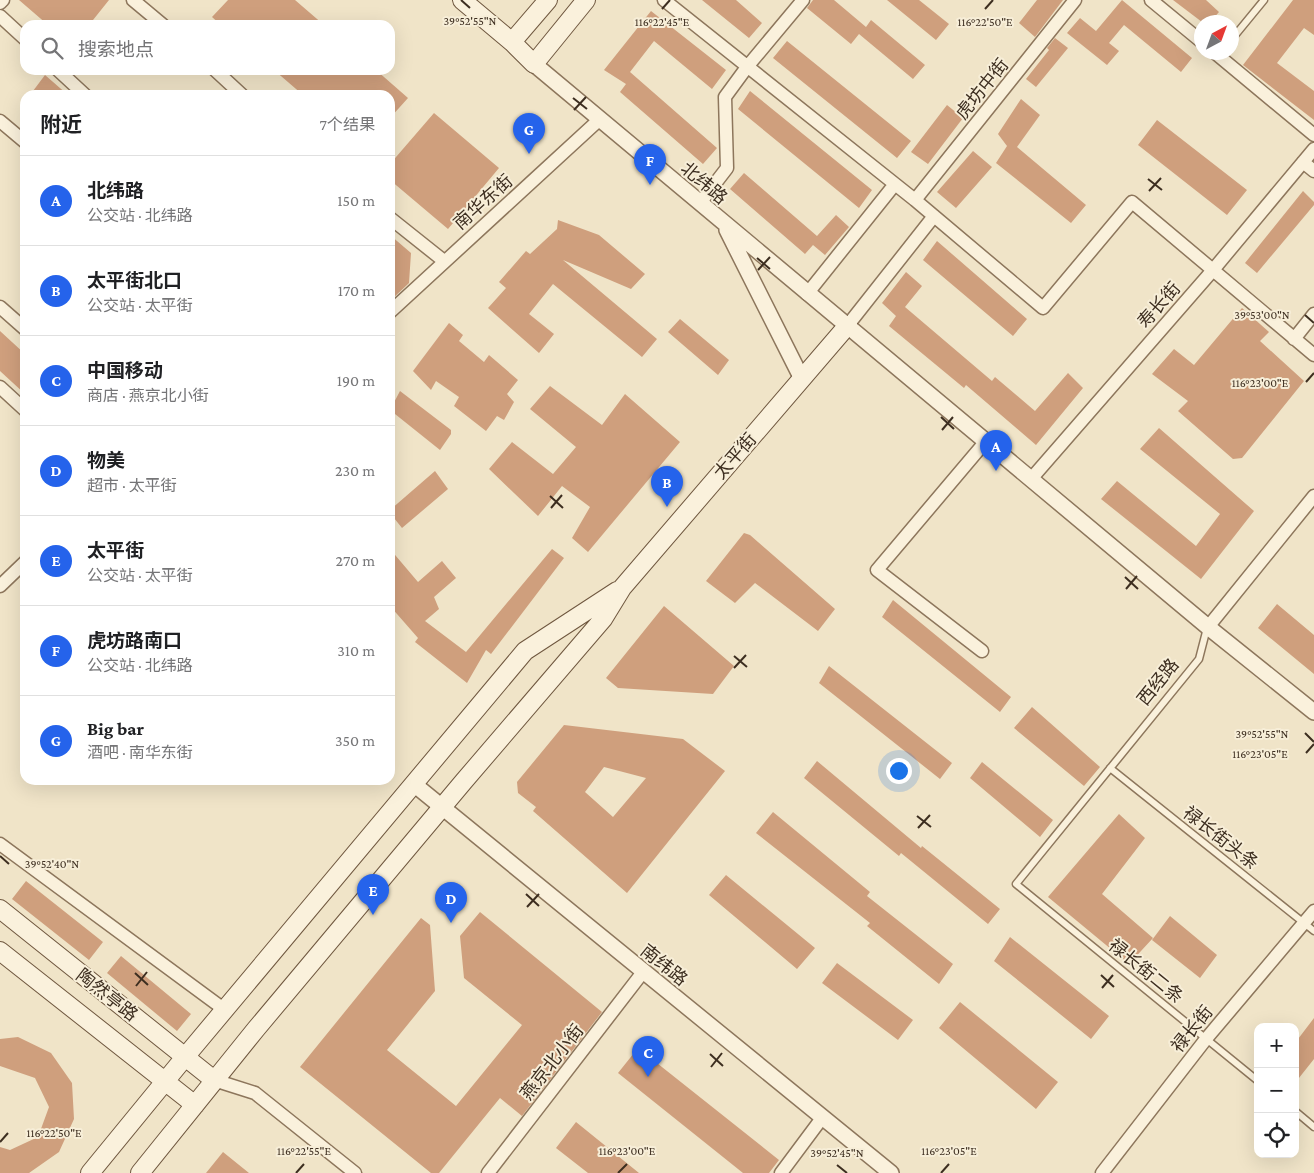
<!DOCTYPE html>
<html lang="zh">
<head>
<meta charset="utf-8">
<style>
	:root { --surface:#fff; --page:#f6f6f6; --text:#202124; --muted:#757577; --line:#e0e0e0; --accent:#2563eb }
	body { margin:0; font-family:"Crimson Pro","Noto Sans SC",serif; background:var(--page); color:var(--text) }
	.controls { position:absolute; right:15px; bottom:15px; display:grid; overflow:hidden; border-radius:10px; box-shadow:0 5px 20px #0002 }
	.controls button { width:45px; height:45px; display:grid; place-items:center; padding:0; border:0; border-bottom:1px solid var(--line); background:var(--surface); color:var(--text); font:25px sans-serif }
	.compass { position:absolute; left:1194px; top:15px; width:45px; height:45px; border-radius:50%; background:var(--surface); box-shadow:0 5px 20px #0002; rotate:41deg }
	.you { position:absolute; left:898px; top:770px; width:18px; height:18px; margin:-12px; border:4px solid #fff; border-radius:50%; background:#1a73e8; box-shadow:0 0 0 8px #1a73e833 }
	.badge { display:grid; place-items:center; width:32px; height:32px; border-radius:50%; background:var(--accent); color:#fff; font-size:16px; font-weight:700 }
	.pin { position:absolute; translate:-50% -41px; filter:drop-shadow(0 1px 2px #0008) }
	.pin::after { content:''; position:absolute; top:26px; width:18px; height:15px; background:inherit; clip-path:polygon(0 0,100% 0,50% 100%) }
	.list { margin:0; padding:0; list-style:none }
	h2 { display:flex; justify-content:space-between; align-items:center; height:65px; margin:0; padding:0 20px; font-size:21px }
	h2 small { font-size:16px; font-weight:400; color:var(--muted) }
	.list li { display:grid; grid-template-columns:32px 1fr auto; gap:15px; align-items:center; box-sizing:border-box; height:90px; padding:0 20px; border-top:1px solid var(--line) }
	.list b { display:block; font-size:19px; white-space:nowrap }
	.list p { margin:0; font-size:16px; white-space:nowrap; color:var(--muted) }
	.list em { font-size:16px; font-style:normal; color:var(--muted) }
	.icon { flex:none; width:28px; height:28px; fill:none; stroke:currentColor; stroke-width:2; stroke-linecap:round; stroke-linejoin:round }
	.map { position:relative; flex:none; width:1314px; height:1173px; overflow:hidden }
	.search { position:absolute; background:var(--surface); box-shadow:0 5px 20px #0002; left:20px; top:20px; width:375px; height:55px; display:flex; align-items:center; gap:12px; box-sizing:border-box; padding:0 18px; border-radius:15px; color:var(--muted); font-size:19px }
	.panel { position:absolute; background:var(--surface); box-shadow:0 5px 20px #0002; left:20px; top:90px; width:375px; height:695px; border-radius:15px }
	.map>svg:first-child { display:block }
	.building { fill:#cf9f7d; fill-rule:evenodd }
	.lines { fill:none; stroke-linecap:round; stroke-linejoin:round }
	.service-casing { stroke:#8d765c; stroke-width:9 }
	.minor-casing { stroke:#8d765c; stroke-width:15 }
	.tertiary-casing { stroke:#8d765c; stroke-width:18 }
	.secondary-casing { stroke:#6f573f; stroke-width:20 }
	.service { stroke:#faf1dc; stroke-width:6 }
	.minor { stroke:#faf1dc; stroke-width:12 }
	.tertiary { stroke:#faf1dc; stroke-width:15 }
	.secondary { stroke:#faf1dc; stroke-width:18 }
	.ticks { fill:none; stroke:#3d2e20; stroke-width:2 }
	.labels { text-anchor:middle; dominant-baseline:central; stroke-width:4; stroke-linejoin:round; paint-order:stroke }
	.street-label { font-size:18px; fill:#3d2e20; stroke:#f7eed8 }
	.ticks-label { font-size:12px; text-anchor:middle; fill:#3d2e20; stroke:#f7eed8; stroke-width:4; stroke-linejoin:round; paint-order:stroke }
</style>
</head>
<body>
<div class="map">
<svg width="1314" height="1173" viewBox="0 0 1314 1173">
	<rect width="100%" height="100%" fill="#f0e4c8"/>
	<!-- building -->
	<path class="building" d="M 19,0 L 109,0 L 89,25 L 48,25 Z
		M 228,0 L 295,0 L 324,25 L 221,25 L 212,17 Z
		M 702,0 L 736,0 L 762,23 L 749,38 Z
		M 813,0 L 834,0 L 866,27 L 871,20 L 925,65 L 913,79 L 859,34 L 851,44 L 807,8 Z
		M 887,0 L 919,0 L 949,24 L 936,40 Z
		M 1037,0 L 1063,0 L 1035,37 L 1019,23 Z
		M 1122,0 L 1192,58 L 1181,72 L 1124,25 L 1109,43 L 1119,51 L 1107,65 L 1067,33 L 1080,18 L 1096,31 Z
		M 1173,0 L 1206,0 L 1219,12 L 1210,22 L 1202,22 Z
		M 1293,0 L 1314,0 L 1314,35 L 1304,28 L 1277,63 L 1314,91 L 1314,120 L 1243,65 Z
		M 651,11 L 726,70 L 712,89 L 654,41 L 630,72 L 717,148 L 703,164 L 620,92 L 626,84 L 604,70 Z
		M 1055,38 L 1068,48 L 1036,87 L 1026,79 L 1049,50 L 1047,48 Z
		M 787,41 L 911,141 L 897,158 L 773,58 Z
		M 274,70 L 376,70 L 408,98 L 390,118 L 390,95 L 303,95 Z
		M 45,75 L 68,95 L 30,95 Z
		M 750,91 L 872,190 L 859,208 L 738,109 Z
		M 1021,99 L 1040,115 L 1017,147 L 1086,205 L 1071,223 L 996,163 L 1007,146 L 998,134 Z
		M 947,105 L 963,118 L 928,164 L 911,152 Z
		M 434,113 L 499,168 L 448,229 L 390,180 L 390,164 Z
		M 1157,120 L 1247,190 L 1227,215 L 1138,145 Z
		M 973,151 L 992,167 L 956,208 L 937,192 Z
		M 744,173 L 817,236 L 836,215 L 849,227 L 825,255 L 813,245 L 805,254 L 730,189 Z
		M 1303,191 L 1314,202 L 1314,205 L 1257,273 L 1245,263 Z
		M 558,220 L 599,235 L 645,274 L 631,289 L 563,260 L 657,339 L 642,357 L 553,284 L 529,314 L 554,334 L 539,353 L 488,308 L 506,288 L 499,282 L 526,251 L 530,254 L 557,229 Z
		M 390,235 L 411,253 L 409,283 L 390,301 Z
		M 937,241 L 1027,319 L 1013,336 L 923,260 Z
		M 906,272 L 922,286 L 905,307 L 992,381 L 995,377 L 1035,411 L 1068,373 L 1083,388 L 1036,445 L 966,385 L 964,388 L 889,326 L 896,316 L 882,303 Z
		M 1242,308 L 1269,332 L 1260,341 L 1304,381 L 1242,458 L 1233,459 L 1178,411 L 1188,401 L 1152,374 L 1174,349 L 1194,365 Z
		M 680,319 L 729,360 L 718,375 L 668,332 Z
		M 449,323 L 463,335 L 459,341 L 484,362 L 489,355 L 518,380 L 507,394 L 514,402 L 504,420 L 497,416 L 486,431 L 454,406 L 459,397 L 436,381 L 431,390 L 413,371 Z
		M 0,331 L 25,354 L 25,394 L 0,371 Z
		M 550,386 L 602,425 L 625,394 L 680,442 L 588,552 L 572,538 L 590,507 L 562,486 L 538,516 L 489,469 L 512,442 L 553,474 L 576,447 L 530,409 Z
		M 400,391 L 451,430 L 451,434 L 440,450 L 390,410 Z
		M 1159,428 L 1254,511 L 1201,579 L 1101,499 L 1117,481 L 1196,546 L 1220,514 L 1140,449 Z
		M 435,471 L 448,489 L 402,528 L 390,513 L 390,510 Z
		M 744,533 L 750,535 L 835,609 L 818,631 L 755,583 L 735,603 L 706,581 Z
		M 390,549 L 418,582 L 442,561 L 456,578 L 434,597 L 439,609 L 425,621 L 466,652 L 552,549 L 564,558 L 491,654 L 486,650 L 467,683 L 415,642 L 418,638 L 390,606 Z
		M 893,600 L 1011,697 L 1000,712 L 882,617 Z
		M 1277,604 L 1314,635 L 1314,674 L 1258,628 Z
		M 664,606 L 734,666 L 713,694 L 618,688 L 606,678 Z
		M 829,666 L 952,763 L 940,779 L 819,683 Z
		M 1032,707 L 1100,767 L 1084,786 L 1014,728 Z
		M 564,725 L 683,739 L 725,771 L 627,893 L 533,811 L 536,807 L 518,793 L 517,782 ZM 604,767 L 646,778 L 613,817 L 585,792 Z
		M 817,761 L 921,848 L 922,846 L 1000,909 L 988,924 L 901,853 L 899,856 L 804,778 Z
		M 982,762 L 1053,820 L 1040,837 L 970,778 Z
		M 773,812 L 870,892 L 867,896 L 953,964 L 939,984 L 867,926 L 870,923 L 756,833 Z
		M 1119,814 L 1145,838 L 1102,894 L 1153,938 L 1129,964 L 1048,897 Z
		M 726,875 L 815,948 L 797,969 L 709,895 Z
		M 26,881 L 103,942 L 89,960 L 12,899 Z
		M 480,912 L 602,1012 L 522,1116 L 500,1098 L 439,1173 L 431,1173 L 300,1067 L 421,918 L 430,925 L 435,991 L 387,1050 L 456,1106 L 522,1025 L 464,978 L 460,936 Z
		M 1170,916 L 1217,955 L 1200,978 L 1152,940 Z
		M 1010,937 L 1109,1016 L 1091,1039 L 994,961 Z
		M 121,956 L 191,1014 L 177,1031 L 107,973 Z
		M 837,963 L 913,1020 L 898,1040 L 822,983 Z
		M 960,1002 L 1058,1082 L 1036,1109 L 939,1028 Z
		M 1314,1018 L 1314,1059 L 1295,1083 L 1295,1043 Z
		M 18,1037 L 51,1053 L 72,1083 L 74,1119 L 59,1152 L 29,1173 L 0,1173 L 0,1147 L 10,1150 L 38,1137 L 49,1107 L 35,1078 L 0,1066 L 0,1039 Z
		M 638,1048 L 779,1160 L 769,1173 L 743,1173 L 618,1073 Z
		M 576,1122 L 639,1173 L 588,1173 L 556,1148 Z
		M 223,1152 L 249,1173 L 206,1173 Z"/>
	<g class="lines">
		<defs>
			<path id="service" d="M 1232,39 L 1264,0
				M 1207,628 L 1199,659 L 1016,884 L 1258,1081
				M 1110,768 L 1314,931
				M 1295,1111 L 1314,1127"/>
			<path id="minor" d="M 133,0 L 163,25
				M 664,0 L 915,200 L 1043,308 L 1132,202 L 1314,355
				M 1151,0 L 1202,42
				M 0,3 L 3,0
				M 0,16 L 25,39
				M 1214,52 L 1314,135
				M 58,70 L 85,95
				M 215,70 L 242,95
				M 0,121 L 25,142
				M 1303,162 L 1314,171
				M 915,200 L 1075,0
				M 700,203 L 727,168 L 725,97 L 747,67 L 803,0
				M 390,218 L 444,261
				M 807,294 L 895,184
				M 0,307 L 25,329
				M 390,312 L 600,119
				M 848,325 L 934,216
				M 1294,339 L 1314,314
				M 0,387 L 25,410
				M 1031,479 L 1213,270 L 1314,149
				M 0,586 L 25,562
				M 1208,627 L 1314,496
				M 982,651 L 877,570 L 986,441
				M 0,844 L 225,1010
				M 214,1080 L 255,1093 L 355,1173
				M 488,1173 L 643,972
				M 781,1173 L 822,1118
				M 1102,1173 L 1206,1039 L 1314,911"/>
			<path id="tertiary" d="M 534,64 L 1208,627 L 1314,712
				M 727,230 L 802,379
				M 415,785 L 891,1173"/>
			<path id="secondary" d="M 462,0 L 512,42 L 534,64 L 586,0
				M 512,42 L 548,0
				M 0,909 L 214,1080
				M 0,951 L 195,1105
				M 90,1173 L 185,1057 L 525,651 L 617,591
				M 140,1173 L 256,1029 L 464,781 L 603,619 L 622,588 L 848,325"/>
		</defs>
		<!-- service casing -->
		<use href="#service" class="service-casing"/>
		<!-- minor casing -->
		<use href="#minor" class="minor-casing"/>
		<!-- tertiary casing -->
		<use href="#tertiary" class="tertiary-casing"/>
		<!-- secondary casing -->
		<use href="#secondary" class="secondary-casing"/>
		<!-- service -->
		<use href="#service" class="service"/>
		<!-- minor -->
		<use href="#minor" class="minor"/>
		<!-- tertiary -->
		<use href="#tertiary" class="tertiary"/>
		<!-- secondary -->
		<use href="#secondary" class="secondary"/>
	</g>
	<!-- ticks -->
	<path class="ticks" d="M 461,0 L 470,8M 662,9 L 670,0M 985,9 L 993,0M 573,98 L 587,109M 574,110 L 586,97M 1148,179 L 1162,190M 1149,191 L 1161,178M 757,258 L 770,269M 758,270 L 770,257M 1305,315 L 1314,323M 1306,382 L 1314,373M 941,417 L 954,429M 942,430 L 953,417M 550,496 L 563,508M 551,508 L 562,495M 1125,577 L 1138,589M 1126,589 L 1137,576M 734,656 L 747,667M 734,668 L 746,655M 1305,733 L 1314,742M 1306,753 L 1314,744M 917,816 L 931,827M 918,828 L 930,815M 0,856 L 9,864M 526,894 L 539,906M 527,907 L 539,894M 135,973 L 148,985M 1101,975 L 1114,987M 136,986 L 147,972M 1102,988 L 1113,975M 710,1054 L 723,1066M 711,1067 L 722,1053M 0,1142 L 8,1133M 837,1165 L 847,1173M 296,1173 L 304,1164M 618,1173 L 627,1164M 941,1173 L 949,1164"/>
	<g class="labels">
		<!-- street labels -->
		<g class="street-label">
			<text transform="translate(982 89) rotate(-51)">虎坊中街</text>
			<text transform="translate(704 183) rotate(40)">北纬路</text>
			<text transform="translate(483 202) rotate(-42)">南华东街</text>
			<text transform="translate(1159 305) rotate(-49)">寿长街</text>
			<text transform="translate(735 456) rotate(-49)">太平街</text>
			<text transform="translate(1158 682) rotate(-51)">西经路</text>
			<text transform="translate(1221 838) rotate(38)">禄长街头条</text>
			<text transform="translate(664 965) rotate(39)">南纬路</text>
			<text transform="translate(1146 971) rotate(39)">禄长街二条</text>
			<text transform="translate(107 995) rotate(38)">陶然亭路</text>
			<text transform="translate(1192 1029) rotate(-51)">禄长街</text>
			<text transform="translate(552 1062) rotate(-52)">燕京北小街</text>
		</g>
	</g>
	<g class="ticks-label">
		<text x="470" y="25">39°52'55"N</text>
		<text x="662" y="26">116°22'45"E</text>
		<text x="985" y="26">116°22'50"E</text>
		<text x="1262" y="319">39°53'00"N</text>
		<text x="1260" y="387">116°23'00"E</text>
		<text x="1262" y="738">39°52'55"N</text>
		<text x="1260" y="758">116°23'05"E</text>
		<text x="52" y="868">39°52'40"N</text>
		<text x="54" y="1137">116°22'50"E</text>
		<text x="304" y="1155">116°22'55"E</text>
		<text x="627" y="1155">116°23'00"E</text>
		<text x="949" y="1155">116°23'05"E</text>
		<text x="837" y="1157">39°52'45"N</text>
	</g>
</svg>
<div class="controls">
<button>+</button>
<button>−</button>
<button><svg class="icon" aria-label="locate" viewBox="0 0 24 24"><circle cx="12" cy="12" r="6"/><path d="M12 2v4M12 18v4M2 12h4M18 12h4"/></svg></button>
</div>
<svg class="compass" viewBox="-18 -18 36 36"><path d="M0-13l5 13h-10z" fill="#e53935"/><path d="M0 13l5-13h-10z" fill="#757577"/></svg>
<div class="you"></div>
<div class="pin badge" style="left:996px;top:471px">A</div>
<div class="pin badge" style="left:667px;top:507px">B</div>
<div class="pin badge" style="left:648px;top:1077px">C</div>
<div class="pin badge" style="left:451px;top:923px">D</div>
<div class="pin badge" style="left:373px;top:915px">E</div>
<div class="pin badge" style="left:650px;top:185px">F</div>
<div class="pin badge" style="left:529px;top:154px">G</div>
<div class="search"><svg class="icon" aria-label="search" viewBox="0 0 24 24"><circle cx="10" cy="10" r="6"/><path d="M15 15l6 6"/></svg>搜索地点</div>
<section class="panel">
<h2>附近<small>7个结果</small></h2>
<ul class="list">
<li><span class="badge">A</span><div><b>北纬路</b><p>公交站 · 北纬路</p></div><em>150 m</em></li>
<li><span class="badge">B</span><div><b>太平街北口</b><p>公交站 · 太平街</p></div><em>170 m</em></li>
<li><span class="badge">C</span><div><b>中国移动</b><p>商店 · 燕京北小街</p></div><em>190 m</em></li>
<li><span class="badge">D</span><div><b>物美</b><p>超市 · 太平街</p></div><em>230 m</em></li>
<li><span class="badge">E</span><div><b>太平街</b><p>公交站 · 太平街</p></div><em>270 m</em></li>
<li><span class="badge">F</span><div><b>虎坊路南口</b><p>公交站 · 北纬路</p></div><em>310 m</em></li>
<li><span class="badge">G</span><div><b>Big bar</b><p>酒吧 · 南华东街</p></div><em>350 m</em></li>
</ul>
</section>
</div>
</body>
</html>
